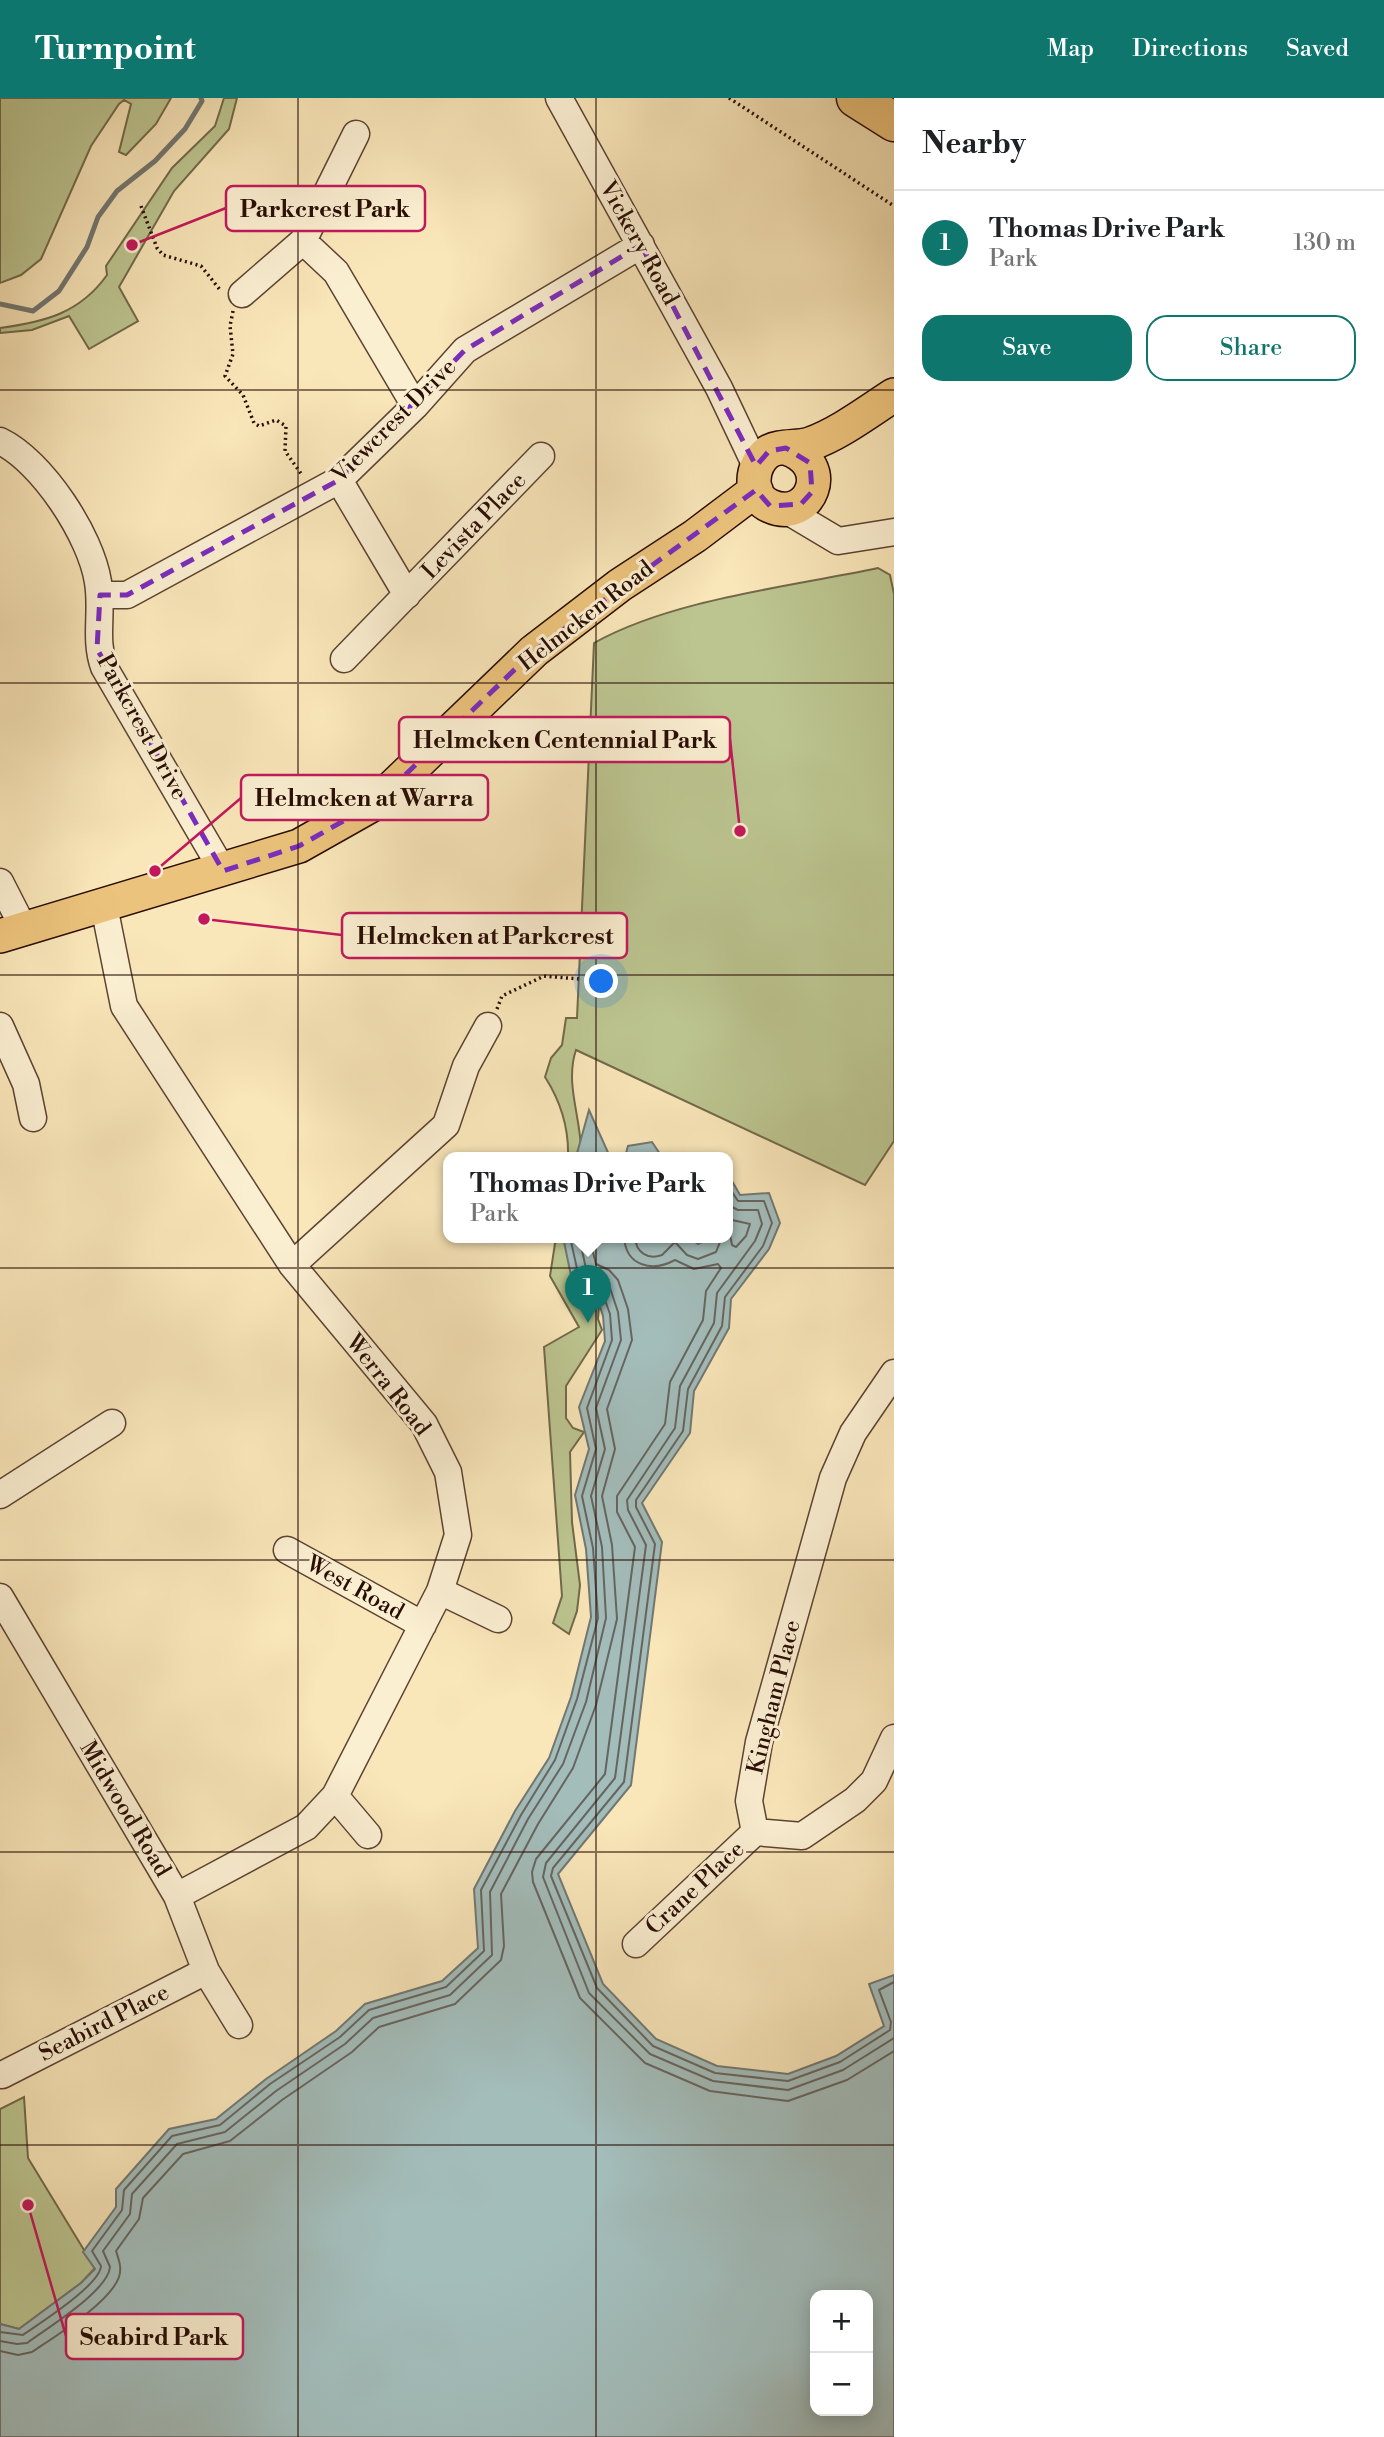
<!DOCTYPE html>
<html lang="en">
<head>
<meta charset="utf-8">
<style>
	:root { --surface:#fff; --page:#f6f6f6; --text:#202124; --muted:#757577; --line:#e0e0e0; --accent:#0f766e }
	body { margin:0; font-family:"Libre Bodoni",serif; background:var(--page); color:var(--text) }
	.controls { position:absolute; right:21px; bottom:21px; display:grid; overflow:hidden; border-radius:14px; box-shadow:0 4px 18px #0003 }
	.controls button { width:63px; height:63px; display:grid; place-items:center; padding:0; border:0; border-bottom:2px solid var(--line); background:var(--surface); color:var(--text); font:35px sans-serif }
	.you { position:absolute; left:602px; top:884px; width:24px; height:24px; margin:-18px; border:5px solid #fff; border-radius:50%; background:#1a73e8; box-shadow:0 0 0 10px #1a73e833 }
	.badge { display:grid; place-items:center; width:46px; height:46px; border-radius:50%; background:var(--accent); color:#fff; font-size:23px; font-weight:700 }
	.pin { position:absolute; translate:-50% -58px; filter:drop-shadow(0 2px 4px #0008) }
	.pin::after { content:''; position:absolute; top:37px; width:24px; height:21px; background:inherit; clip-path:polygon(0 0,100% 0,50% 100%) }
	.popup { position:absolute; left:443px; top:1054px; width:290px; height:91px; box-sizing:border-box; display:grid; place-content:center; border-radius:14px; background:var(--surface); filter:drop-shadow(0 2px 5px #0005); font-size:23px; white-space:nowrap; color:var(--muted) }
	.popup b { font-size:26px; color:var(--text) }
	.popup::after { content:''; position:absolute; left:50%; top:100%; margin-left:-14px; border:14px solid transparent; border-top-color:var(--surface) }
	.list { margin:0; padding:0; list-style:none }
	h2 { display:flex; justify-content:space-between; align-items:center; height:91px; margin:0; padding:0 28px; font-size:30px }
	h2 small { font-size:23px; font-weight:400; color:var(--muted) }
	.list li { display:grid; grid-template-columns:46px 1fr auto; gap:21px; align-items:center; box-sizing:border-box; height:105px; padding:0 28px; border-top:2px solid var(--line) }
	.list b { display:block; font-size:26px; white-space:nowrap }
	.list p { margin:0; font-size:23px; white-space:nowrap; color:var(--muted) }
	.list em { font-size:23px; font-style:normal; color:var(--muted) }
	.actions { display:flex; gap:14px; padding:21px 28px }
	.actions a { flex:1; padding:16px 0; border:2px solid var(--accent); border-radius:21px; text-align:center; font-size:24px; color:var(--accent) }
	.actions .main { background:var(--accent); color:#fff }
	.map { position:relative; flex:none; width:894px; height:2339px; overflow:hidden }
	header { display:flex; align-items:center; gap:42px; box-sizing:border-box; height:98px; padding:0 35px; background:var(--accent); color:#fff }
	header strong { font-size:33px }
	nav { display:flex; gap:38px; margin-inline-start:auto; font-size:24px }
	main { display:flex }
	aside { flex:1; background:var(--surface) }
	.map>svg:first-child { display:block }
	.green { fill:#bcc590; stroke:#72694a; stroke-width:2 }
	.water { fill:#a3bdbb; stroke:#727772; stroke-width:2; fill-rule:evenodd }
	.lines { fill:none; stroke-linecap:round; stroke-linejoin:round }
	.shore { stroke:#666560; stroke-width:2 }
	.stream { stroke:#727772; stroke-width:5 }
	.minor-casing { stroke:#5c4332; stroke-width:29 }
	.major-casing { stroke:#280d05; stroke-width:36 }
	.highway-casing { stroke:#280d05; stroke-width:41 }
	.path { stroke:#280d05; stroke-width:3.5; stroke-dasharray:2 3.5; stroke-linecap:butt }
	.minor { stroke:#fbefd2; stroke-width:26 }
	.major { stroke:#ecc37c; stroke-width:33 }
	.highway { stroke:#ecc37c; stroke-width:38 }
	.marked { fill:none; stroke:#7b2cbf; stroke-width:5; stroke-dasharray:14 9; stroke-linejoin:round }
	.grid { fill:none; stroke:#280d05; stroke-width:2; stroke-opacity:0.55 }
	.labels { text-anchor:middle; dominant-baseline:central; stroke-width:6; stroke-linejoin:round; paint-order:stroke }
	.street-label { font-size:23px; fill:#280d05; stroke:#fbefd2 }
	.leader { fill:none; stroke:#c2185b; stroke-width:2.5 }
	.callout-dot { fill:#c2185b; stroke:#fbefd2; stroke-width:2.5 }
	.callout { fill:#fbefd2; stroke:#c2185b; stroke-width:2.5 }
	.callout-label { font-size:24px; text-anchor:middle; font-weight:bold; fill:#280d05 }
</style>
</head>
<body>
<header>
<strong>Turnpoint</strong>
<nav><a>Map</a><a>Directions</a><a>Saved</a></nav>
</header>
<main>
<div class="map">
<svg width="894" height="2339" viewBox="0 0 894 2339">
	<rect width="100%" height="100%" fill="#f9e6b9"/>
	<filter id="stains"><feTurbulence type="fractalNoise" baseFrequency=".00286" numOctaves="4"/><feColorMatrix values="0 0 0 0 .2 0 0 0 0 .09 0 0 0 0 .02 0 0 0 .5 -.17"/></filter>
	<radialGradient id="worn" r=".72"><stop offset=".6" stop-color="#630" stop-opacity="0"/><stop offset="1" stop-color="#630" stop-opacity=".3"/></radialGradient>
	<!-- green -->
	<path class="green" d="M 0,0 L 171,0 L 156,26 L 126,57 L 119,54 L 131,6 L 124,2 L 119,6 L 91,48 L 41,161 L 21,177 L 0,185 Z
		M 224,0 L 237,0 L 229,31 L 174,93 L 119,189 L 138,223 L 89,251 L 69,218 L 32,232 L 0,235 L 0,230 C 45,224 80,215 107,177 L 106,168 L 172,70 L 215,28 Z
		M 878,470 L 890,477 L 894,496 L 894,1043 L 865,1087 L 576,952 C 564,987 583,1024 581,1059 L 568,1059 C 569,1029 561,1004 545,979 L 551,960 L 562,947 L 566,920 L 577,920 L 594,545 C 673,501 789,489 878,470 Z
		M 556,1139 L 570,1139 L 584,1191 L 597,1201 L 599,1207 L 598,1221 L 602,1232 L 566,1288 L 566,1320 L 573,1330 L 584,1334 L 570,1354 L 572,1424 L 580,1487 L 577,1513 L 569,1536 L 553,1525 L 562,1498 L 544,1249 L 579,1229 L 550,1178 Z
		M 24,1999 L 28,2060 L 95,2170 L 81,2185 L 19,2231 L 0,2226 L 0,2011 Z"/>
	<!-- water -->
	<path class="water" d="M 589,1012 L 610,1059 L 576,1059 Z
		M 652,1044 L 662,1059 L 625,1059 L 628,1048 Z
		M 728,1076 L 740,1097 L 769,1095 L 780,1125 L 769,1151 L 731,1201 L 729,1230 L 694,1293 L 690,1335 L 642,1405 L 662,1444 L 631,1687 L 558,1776 L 603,1886 L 656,1941 L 717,1968 L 788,1976 L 836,1958 L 884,1928 L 869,1886 L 894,1877 L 894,2339 L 0,2339 L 0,2226 L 19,2231 L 81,2185 L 95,2171 L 83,2154 L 116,2109 L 116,2091 L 169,2031 L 216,2021 L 266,1981 L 336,1933 L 365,1906 L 442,1883 L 478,1850 L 474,1791 L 515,1713 L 549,1660 L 571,1599 L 591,1519 L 586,1451 L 575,1397 L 589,1351 L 579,1309 L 605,1243 L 603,1218 L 595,1193 L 574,1192 L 563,1139 L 645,1139 L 654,1144 C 666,1135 688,1137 698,1146 L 713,1139 L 728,1139 ZM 868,2197 L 868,2313 L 815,2313 L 815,2197 Z"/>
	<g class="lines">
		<!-- shore -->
		<path class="shore" d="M 728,1088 L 738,1103 L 764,1103 L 772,1125 L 763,1148 L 725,1199 L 722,1228 L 688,1291 L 683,1333 L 636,1402 L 636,1409 L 655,1446 L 624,1684 L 553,1770 L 551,1778 L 597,1890 L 653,1948 L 715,1975 L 788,1983 L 840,1964 L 890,1932 L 891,1924 L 879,1892 L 894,1884
			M 728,1107 L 738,1112 L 758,1112 L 762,1126 L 755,1143 L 717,1195 L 714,1225 L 680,1288 L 675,1330 L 627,1402 L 628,1412 L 646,1447 L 615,1680 L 546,1765 L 543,1779 L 589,1895 L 650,1956 L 713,1983 L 788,1992 L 843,1972 L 894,1940
			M 732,1122 L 750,1126 L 746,1138 L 736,1149 L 732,1147 L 728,1126 Z
			M 624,1139 C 626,1169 653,1174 675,1162 L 694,1171 L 718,1166 L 721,1170 L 706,1193 L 703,1222 L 670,1284 L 665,1326 L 617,1398 L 617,1414 L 635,1449 L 605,1676 L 536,1761 L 532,1774 L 533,1784 L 580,1900 L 645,1965 L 710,1993 L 788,2003 L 847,1982 L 894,1953
			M 635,1139 C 636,1155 648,1162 662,1157 L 675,1144 L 687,1157 L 698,1161 L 716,1154 L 722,1139
			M 0,2234 L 23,2237 C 40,2225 100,2187 101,2168 L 92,2153 L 122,2112 L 124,2092 L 172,2038 L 220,2027 L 270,1986 L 340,1939 L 369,1912 L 446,1889 L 484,1853 L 481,1792 L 521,1717 L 555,1662 L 577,1601 L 598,1520 L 593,1450 L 582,1398 L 596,1351 L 587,1310 L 612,1242 L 610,1216 L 601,1191 L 596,1186 L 580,1184 L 570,1139
			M 0,2243 L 17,2246 L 27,2245 C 47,2230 108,2193 110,2169 L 103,2153 L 130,2116 L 132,2096 L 177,2046 L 225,2034 L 276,1993 L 345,1946 L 373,1920 L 450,1897 L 492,1857 L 490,1794 L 528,1721 L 563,1666 L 586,1604 L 606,1520 L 602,1449 L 591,1398 L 605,1351 L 596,1310 L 621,1242 L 618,1214 L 609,1187 L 602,1179 L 587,1175 L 579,1139
			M 0,2253 L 18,2257 L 32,2254 C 54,2239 110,2205 119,2179 C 122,2170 119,2162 116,2153 L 139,2121 L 143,2100 L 183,2056 L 230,2043 L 282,2002 L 352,1954 L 379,1929 L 455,1906 L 501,1862 L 504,1848 L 501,1796 L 538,1726 L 573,1670 L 596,1607 L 617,1521 L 612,1447 L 602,1398 L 615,1351 L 607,1311 L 632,1242 L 628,1211 L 618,1182 L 609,1172 L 596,1166 L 589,1139"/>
		<!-- stream -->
		<path class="stream" d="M 0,206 L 33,213 L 59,193 L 87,149 L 98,119 L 117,93 L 155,63 L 185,31 L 202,3 L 201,0"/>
		<defs>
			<path id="minor" d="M 559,0 L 719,290 L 756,368
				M 303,143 L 336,174 L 415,308
				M 242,196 L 303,143 L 356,36
				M 0,343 C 42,363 91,438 98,484 C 103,514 94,541 104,569 L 223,773
				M 339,382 L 407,497
				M 786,412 L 838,443 L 894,434
				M 100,497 L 127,497 L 339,382 L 415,308 L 465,252 L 641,147
				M 344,561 L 541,358
				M 0,784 L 24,831
				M 104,808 L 124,908 L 292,1167 L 424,1326 L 448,1374 L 458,1437 L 440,1493 L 335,1698 L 306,1729 L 177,1798
				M 0,928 L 26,986 L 33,1020
				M 292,1167 L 446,1027 L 466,968 L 488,928
				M 894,1275 L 853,1335 L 833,1380 L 759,1644 L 749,1703 L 755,1734 L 802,1738 L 855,1702 L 874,1683 L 894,1640
				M 0,1397 L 112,1325
				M 287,1452 L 423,1527
				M 440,1493 L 498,1521
				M 0,1499 L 177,1798 L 206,1873 L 239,1927
				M 335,1698 L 368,1737
				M 636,1846 L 755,1734
				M 2,1977 L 206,1873"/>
			<path id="major" d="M 786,350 C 836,366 810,426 770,408 C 747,398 751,367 768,354 C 779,347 798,350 810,346 C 839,336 869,313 894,297
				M 0,838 L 299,748 L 377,704 L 534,553 L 620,487 L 695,438 L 756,392"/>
			<path id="highway" d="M 856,0 L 894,24"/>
		</defs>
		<!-- minor casing -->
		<use href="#minor" class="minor-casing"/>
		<!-- major casing -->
		<use href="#major" class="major-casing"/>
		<!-- highway casing -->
		<use href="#highway" class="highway-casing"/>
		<!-- path -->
		<path class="path" d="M 729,0 L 894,108
			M 141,108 L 157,150 L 163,157 L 201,168 L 221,193
			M 233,213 L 230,228 L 233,256 L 225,278 L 243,297 L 254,325 L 259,328 L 276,322 L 286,328 L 285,353 L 302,377
			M 497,911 L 502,898 L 544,878 L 579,881"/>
		<!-- minor -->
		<use href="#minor" class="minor"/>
		<!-- major -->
		<use href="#major" class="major"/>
		<!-- highway -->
		<use href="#highway" class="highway"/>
	</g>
	<!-- marked area -->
	<path class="marked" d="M 641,147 L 756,368 L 769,353 L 786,350 L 810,365 L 812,394 L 801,406 L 770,408 L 756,392 L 534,553 L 377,704 L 299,748 L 223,773 L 97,551 L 100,497 L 127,497 L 339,382 L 465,252 Z"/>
	<!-- grid -->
	<path class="grid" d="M 298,0 L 298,2339M 596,0 L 596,2339M 0,292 L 894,292M 0,585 L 894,585M 0,877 L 894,877M 0,1170 L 894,1170M 0,1462 L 894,1462M 0,1754 L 894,1754M 0,2047 L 894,2047"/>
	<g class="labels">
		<!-- street labels -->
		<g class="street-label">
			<text transform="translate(639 145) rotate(61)">Vickery Road</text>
			<text transform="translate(394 323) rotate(-45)">Viewcrest Drive</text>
			<text transform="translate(474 428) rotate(-46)">Levista Place</text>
			<text transform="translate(586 518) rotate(-38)">Helmcken Road</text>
			<text transform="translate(142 629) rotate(61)">Parkcrest Drive</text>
			<text transform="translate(388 1287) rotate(52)">Werra Road</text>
			<text transform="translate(355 1490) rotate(29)">West Road</text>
			<text transform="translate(774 1599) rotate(-76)">Kingham Place</text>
			<text transform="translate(125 1711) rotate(59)">Midwood Road</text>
			<text transform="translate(695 1790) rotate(-43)">Crane Place</text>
			<text transform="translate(104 1925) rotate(-27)">Seabird Place</text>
		</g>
	</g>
	<!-- callouts -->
	<path class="leader" d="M132 147L226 110M740 733L730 641M155 773L241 700M204 821L342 837M28 2107L66 2238"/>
	<g class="callout-dot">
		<circle cx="132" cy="147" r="7"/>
		<circle cx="740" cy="733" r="7"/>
		<circle cx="155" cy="773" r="7"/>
		<circle cx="204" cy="821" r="7"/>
		<circle cx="28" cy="2107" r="7"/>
	</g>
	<g class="callout">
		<rect x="226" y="88" width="199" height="45" rx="7"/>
		<rect x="399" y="619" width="331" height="45" rx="7"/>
		<rect x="241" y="677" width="247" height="45" rx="7"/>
		<rect x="342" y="815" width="285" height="45" rx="7"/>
		<rect x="66" y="2216" width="177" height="45" rx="7"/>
	</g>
	<g class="callout-label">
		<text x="325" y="119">Parkcrest Park</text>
		<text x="565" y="650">Helmcken Centennial Park</text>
		<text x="364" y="708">Helmcken at Warra</text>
		<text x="485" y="846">Helmcken at Parkcrest</text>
		<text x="154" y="2247">Seabird Park</text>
	</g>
	<rect width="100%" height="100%" filter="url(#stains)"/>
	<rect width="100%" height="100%" fill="url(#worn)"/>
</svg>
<div class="controls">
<button>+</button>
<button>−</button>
</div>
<div class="you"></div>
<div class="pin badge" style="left:588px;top:1225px">1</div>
<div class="popup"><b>Thomas Drive Park</b>Park</div>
</div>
<aside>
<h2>Nearby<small></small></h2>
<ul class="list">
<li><span class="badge">1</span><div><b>Thomas Drive Park</b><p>Park</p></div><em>130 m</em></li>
</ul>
<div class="actions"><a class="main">Save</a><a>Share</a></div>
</aside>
</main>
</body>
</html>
